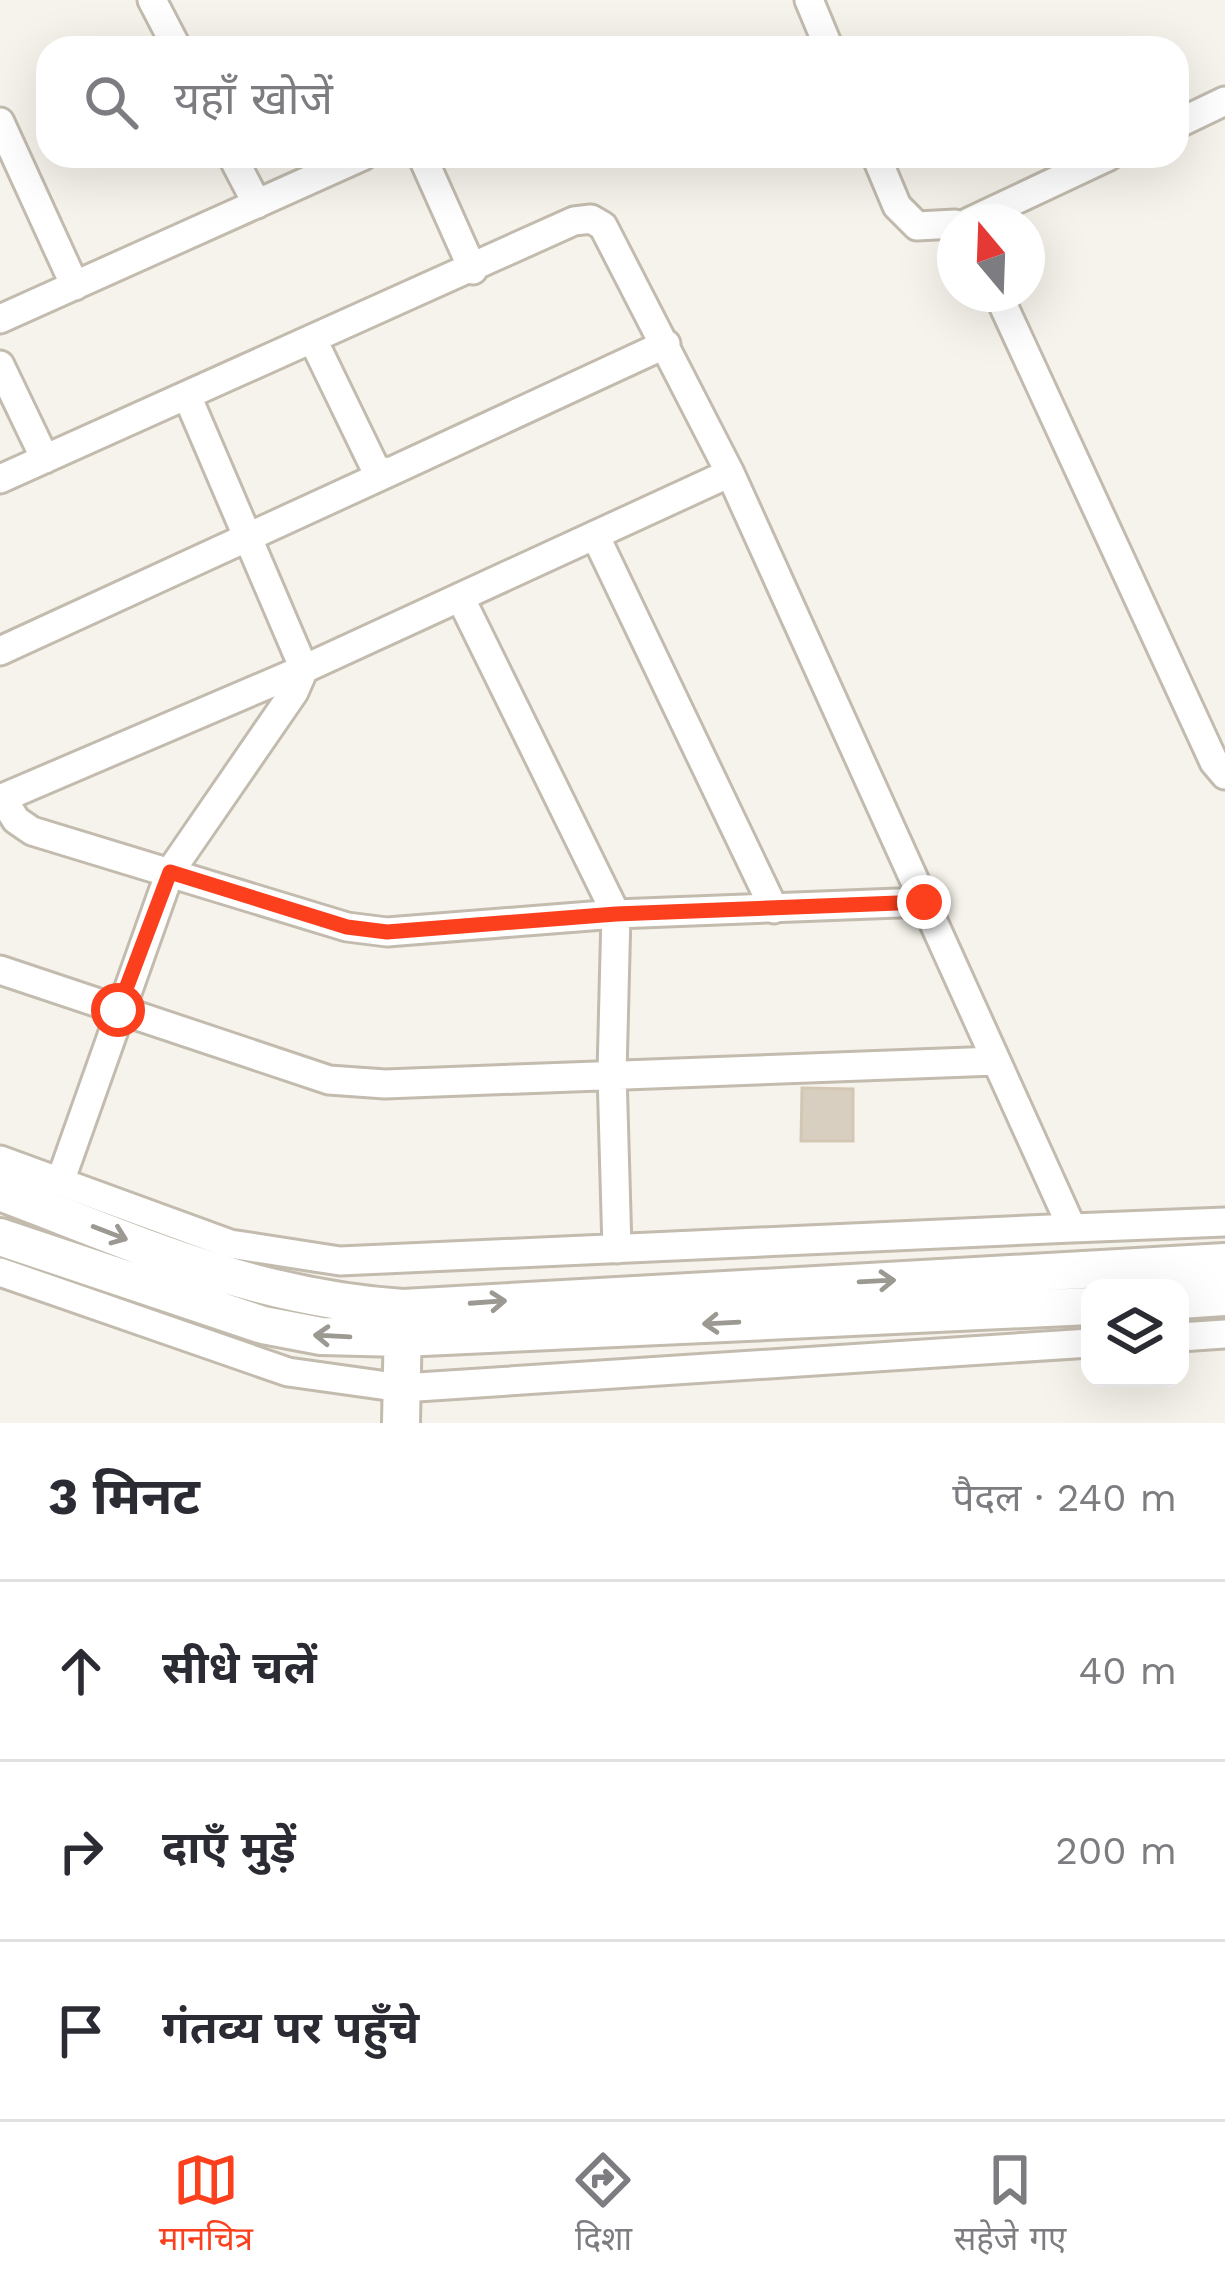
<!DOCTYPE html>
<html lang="hi">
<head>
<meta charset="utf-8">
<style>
	:root { --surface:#fff; --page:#f2f2f3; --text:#2b2b33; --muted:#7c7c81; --line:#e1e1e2; --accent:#fc3f1d }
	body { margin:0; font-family:"Work Sans","Noto Sans Devanagari",sans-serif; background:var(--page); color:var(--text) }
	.controls { position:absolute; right:36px; bottom:36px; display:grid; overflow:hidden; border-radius:24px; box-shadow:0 12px 48px #0002 }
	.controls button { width:108px; height:108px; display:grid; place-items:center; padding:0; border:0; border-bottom:3px solid var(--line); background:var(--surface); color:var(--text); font:60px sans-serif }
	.compass { position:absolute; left:937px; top:204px; width:108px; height:108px; border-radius:50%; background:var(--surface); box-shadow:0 12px 48px #0002; rotate:341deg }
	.stop { position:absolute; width:36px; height:36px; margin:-27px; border:9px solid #fc3f1d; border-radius:50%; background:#fff }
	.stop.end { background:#fc3f1d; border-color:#fff; box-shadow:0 3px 12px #0008 }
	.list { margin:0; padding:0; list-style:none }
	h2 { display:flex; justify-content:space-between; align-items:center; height:156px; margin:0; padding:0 48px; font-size:51px }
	h2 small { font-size:39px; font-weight:400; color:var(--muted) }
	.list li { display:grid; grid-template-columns:78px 1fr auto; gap:36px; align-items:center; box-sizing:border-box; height:180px; padding:0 48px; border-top:3px solid var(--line) }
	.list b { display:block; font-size:45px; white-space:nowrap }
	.list em { font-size:39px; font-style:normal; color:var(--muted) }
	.icon { flex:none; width:66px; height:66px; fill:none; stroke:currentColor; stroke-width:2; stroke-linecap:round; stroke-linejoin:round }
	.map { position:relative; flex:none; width:1225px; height:1423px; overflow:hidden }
	.search { position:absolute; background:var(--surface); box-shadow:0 12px 48px #0002; left:36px; right:36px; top:36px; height:132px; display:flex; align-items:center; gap:30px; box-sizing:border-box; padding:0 42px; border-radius:36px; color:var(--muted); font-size:45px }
	.sheet { height:696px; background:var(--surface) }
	nav { display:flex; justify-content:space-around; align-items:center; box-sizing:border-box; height:168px; border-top:3px solid var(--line); background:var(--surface); font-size:33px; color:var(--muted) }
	nav a { display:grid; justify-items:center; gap:6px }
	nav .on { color:var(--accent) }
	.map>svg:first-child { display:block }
	.building { fill:#d8cfc1; stroke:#d3c7b4; stroke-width:3 }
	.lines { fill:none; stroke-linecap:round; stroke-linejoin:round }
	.minor-casing { stroke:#c2bbae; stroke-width:33 }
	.tertiary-casing { stroke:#c2bbae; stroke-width:42 }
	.minor { stroke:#fff; stroke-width:27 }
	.tertiary { stroke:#fff; stroke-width:36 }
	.oneway { stroke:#9c9892 }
	.route { stroke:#fc3f1d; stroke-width:15 }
</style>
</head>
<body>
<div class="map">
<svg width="1225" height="1423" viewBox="0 0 1225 1423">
	<rect width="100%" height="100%" fill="#f6f3ec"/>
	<!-- building -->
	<path class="building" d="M 802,1088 L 853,1089 L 853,1141 L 801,1141 Z"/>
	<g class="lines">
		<defs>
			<path id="minor" d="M 152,0 L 177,48
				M 809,0 L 829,48
				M 0,122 L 75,286
				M 1177,124 L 1225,101
				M 232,156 L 257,204
				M 422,156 L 473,270
				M 876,156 L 897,206 L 917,226 L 955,224
				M 969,222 L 1109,156
				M 998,294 L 1214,762 L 1225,775
				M 0,319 L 363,156
				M 314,342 L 377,472 L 392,471 L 666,344
				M 0,365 L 45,459
				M 0,479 L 574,221 L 591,219 L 603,226 L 730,473 L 1072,1228 L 1225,1222
				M 595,535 L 774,909
				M 460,597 L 616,914 L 612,1073 L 617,1249
				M 0,651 L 392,471
				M 0,799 L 304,669 L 730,473
				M 3,799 L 16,820 L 32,831 L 347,927 L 387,932 L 616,914 L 924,902
				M 0,970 L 329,1080 L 385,1084 L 996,1061
				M 0,1160 L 230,1244 L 340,1261 L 1072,1228
				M 60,1182 L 170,872 L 294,692 L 304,669 L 188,398
				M 0,1272 L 288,1372 L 402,1388 L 1090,1343
				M 1180,1337 L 1225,1334"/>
			<path id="tertiary" d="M 0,1192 C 138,1244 253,1298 403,1308 L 1225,1262
				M 0,1237 L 263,1325 L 321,1336 L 402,1338 L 1090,1306
				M 1180,1300 L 1225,1297
				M 401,1423 L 403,1318"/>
		</defs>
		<!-- minor casing -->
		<use href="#minor" class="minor-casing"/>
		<!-- tertiary casing -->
		<use href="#tertiary" class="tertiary-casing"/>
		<!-- minor -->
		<use href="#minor" class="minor"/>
		<!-- tertiary -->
		<use href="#tertiary" class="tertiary"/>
	</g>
	<!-- one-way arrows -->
	<defs><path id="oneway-shaft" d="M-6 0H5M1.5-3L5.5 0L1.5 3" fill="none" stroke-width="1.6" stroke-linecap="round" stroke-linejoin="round" transform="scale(3)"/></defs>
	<g class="oneway">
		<use href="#oneway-shaft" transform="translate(110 1233) rotate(21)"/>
		<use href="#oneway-shaft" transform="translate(877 1281) rotate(-3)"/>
		<use href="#oneway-shaft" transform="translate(488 1302) rotate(-4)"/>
		<use href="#oneway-shaft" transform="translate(721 1323) rotate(177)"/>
		<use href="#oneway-shaft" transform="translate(332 1336) rotate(-177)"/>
	</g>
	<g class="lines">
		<!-- route -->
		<path class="route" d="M 118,1010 L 170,872 L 347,927 L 387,932 L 616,914 L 924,902"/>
	</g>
</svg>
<div class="controls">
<button><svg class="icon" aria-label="layers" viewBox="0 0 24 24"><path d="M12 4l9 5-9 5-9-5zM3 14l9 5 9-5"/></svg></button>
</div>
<svg class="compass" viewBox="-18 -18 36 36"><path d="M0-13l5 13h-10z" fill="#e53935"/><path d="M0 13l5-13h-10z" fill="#7c7c81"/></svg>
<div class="stop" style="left:118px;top:1010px"></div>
<div class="stop end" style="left:924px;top:902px"></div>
<div class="search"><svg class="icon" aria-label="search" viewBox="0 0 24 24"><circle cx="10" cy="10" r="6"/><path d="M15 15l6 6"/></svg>यहाँ खोजें</div>
</div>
<section class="sheet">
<h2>3 मिनट<small>पैदल · 240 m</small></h2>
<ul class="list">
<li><svg class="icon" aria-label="ahead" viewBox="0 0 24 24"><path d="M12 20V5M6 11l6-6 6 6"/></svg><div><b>सीधे चलें</b></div><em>40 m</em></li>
<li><svg class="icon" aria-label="right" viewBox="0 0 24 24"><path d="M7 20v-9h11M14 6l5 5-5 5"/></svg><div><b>दाएँ मुड़ें</b></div><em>200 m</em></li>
<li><svg class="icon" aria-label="arrive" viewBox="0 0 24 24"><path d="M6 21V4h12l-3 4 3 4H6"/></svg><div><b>गंतव्य पर पहुँचे</b></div></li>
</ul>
</section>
<nav>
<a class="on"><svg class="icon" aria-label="map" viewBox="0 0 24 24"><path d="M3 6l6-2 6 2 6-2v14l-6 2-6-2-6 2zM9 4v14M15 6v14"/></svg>मानचित्र</a>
<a><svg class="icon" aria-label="directions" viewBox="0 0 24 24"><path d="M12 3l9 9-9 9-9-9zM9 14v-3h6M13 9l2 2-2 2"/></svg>दिशा</a>
<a><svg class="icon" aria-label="saved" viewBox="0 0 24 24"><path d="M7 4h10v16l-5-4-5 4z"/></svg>सहेजे गए</a>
</nav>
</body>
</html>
